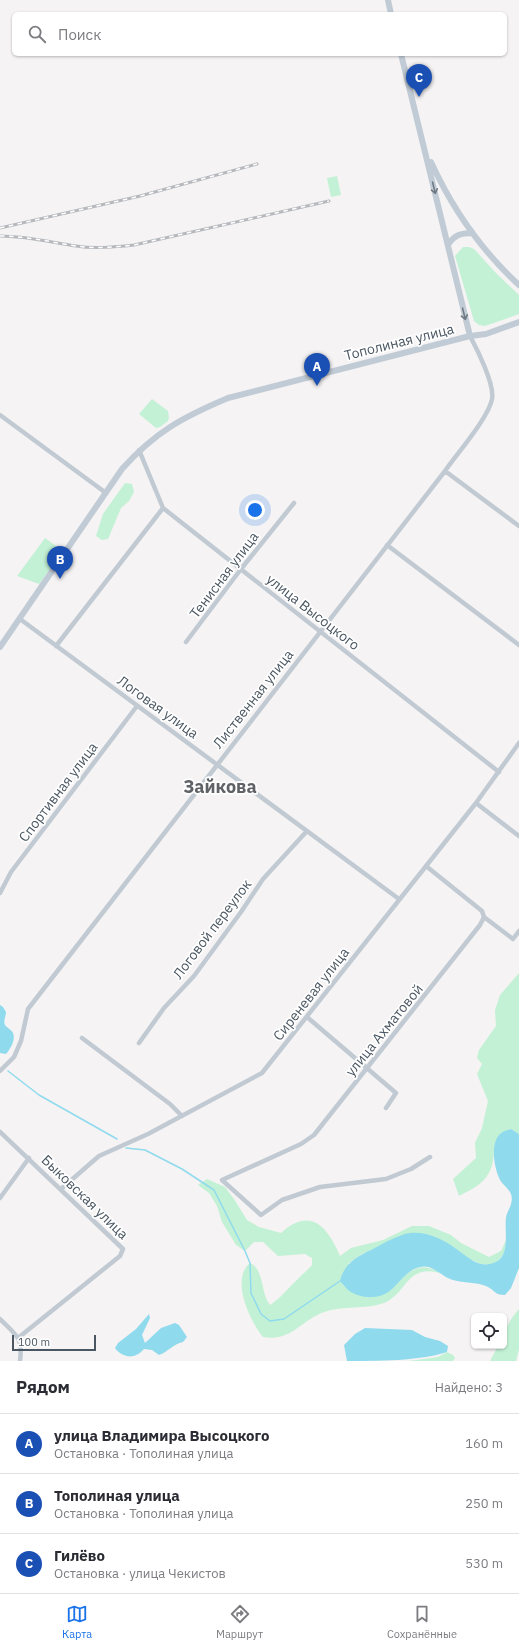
<!DOCTYPE html>
<html lang="ru">
<head>
<meta charset="utf-8">
<style>
	:root { --surface:#fff; --page:#f2f2f3; --text:#2b2b33; --muted:#7c7c81; --line:#e1e1e2; --accent:#1a73e8 }
	body { margin:0; font-family:"IBM Plex Sans",sans-serif; background:var(--page); color:var(--text) }
	.controls { position:absolute; right:12px; bottom:12px; display:grid; overflow:hidden; border-radius:6px; box-shadow:0 1px 3px #0004 }
	.controls button { width:36px; height:36px; display:grid; place-items:center; padding:0; border:0; border-bottom:1px solid var(--line); background:var(--surface); color:var(--text); font:20px sans-serif }
	.scale { position:absolute; left:12px; bottom:10px; width:84px; box-sizing:border-box; padding-left:4px; border:2px solid #4a5661; border-top:0; font-size:11px; line-height:14px; white-space:nowrap; color:#4a5661; -webkit-text-stroke:3px #fff; paint-order:stroke }
	.you { position:absolute; left:255px; top:510px; width:14px; height:14px; margin:-10px; border:3px solid #fff; border-radius:50%; background:#1a73e8; box-shadow:0 0 0 6px #1a73e833 }
	.badge { display:grid; place-items:center; width:26px; height:26px; border-radius:50%; background:var(--accent); color:#fff; font-size:13px; font-weight:700 }
	.pin { position:absolute; translate:-50% -33px; filter:drop-shadow(0 1px 2px #0008) }
	.pin::after { content:''; position:absolute; top:21px; width:14px; height:12px; background:inherit; clip-path:polygon(0 0,100% 0,50% 100%) }
	.list { margin:0; padding:0; list-style:none }
	h2 { display:flex; justify-content:space-between; align-items:center; height:52px; margin:0; padding:0 16px; font-size:17px }
	h2 small { font-size:13px; font-weight:400; color:var(--muted) }
	.list li { display:grid; grid-template-columns:26px 1fr auto; gap:12px; align-items:center; box-sizing:border-box; height:60px; padding:0 16px; border-top:1px solid var(--line) }
	.list b { display:block; font-size:15px; white-space:nowrap }
	.list p { margin:0; font-size:13px; white-space:nowrap; color:var(--muted) }
	.list em { font-size:13px; font-style:normal; color:var(--muted) }
	.icon { flex:none; width:22px; height:22px; fill:none; stroke:currentColor; stroke-width:2; stroke-linecap:round; stroke-linejoin:round }
	.map { position:relative; flex:none; width:519px; height:1361px; overflow:hidden }
	.search { position:absolute; background:var(--surface); box-shadow:0 1px 3px #0004; left:12px; right:12px; top:12px; height:44px; display:flex; align-items:center; gap:10px; box-sizing:border-box; padding:0 14px; border-radius:6px; color:var(--muted); font-size:15px }
	.sheet { height:232px; background:var(--surface) }
	nav { display:flex; justify-content:space-around; align-items:center; box-sizing:border-box; height:56px; border-top:1px solid var(--line); background:var(--surface); font-size:11px; color:var(--muted) }
	nav a { display:grid; justify-items:center; gap:2px }
	nav .on { color:var(--accent) }
	.map>svg:first-child { display:block }
	.green { fill:#c3f1d5 }
	.water { fill:#90daee }
	.lines { fill:none; stroke-linecap:round; stroke-linejoin:round }
	.stream { stroke:#90daee; stroke-width:1.5 }
	.street { stroke:#c1cad2; stroke-width:4.5 }
	.secondary { stroke:#c1cbd6; stroke-width:6 }
	.rail-casing { stroke:#b5b8bd; stroke-width:3 }
	.rail { stroke:#fff; stroke-width:1.5; stroke-dasharray:4.5; stroke-linecap:butt }
	.oneway { stroke:#6e7984 }
	.labels { text-anchor:middle; dominant-baseline:central; stroke-width:3.5; stroke-linejoin:round; paint-order:stroke }
	.street-label { font-size:14px; fill:#4a5661; stroke:#fff }
	.district-label { font-size:18px; font-weight:bold; fill:#5f6368; stroke:#fff }
</style>
</head>
<body>
<div class="map">
<svg width="519" height="1361" viewBox="0 0 519 1361">
	<rect width="100%" height="100%" fill="#f5f3f3"/>
	<!-- green -->
	<path class="green" d="M 337,176 L 341,195 L 331,197 L 327,178 Z
		M 463,247 L 469,247 L 474,249 L 495,272 L 519,295 L 519,314 L 485,326 L 479,325 L 474,321 L 455,256 Z
		M 152,399 L 168,411 L 169,417 L 168,421 L 160,427 L 156,428 L 139,414 Z
		M 125,483 L 132,484 L 134,492 L 129,501 L 121,508 L 108,539 L 102,540 L 96,536 L 103,514 Z
		M 45,538 L 63,551 L 39,584 L 17,576 Z
		M 519,973 L 519,1134 L 511,1129 C 485,1138 501,1156 487,1176 C 480,1186 470,1190 459,1196 L 453,1179 L 476,1158 L 475,1143 L 482,1128 L 488,1101 L 477,1074 L 482,1064 L 477,1058 L 479,1050 L 496,1026 L 495,1010 L 500,995 Z
		M 207,1179 L 225,1187 L 234,1199 L 247,1220 L 259,1227 L 281,1233 C 310,1206 328,1227 340,1256 L 351,1248 L 383,1240 L 412,1226 L 429,1226 L 451,1235 L 461,1243 L 489,1257 L 501,1251 L 507,1238 L 504,1253 L 498,1261 L 490,1265 L 481,1264 L 469,1259 L 455,1248 L 410,1233 L 360,1255 L 348,1264 L 390,1291 C 399,1281 413,1263 429,1268 C 433,1269 437,1271 440,1273 C 406,1264 408,1293 384,1303 C 365,1310 343,1305 324,1312 C 300,1321 291,1342 263,1337 C 250,1321 230,1279 250,1263 C 265,1270 260,1293 270,1305 C 280,1299 287,1289 296,1281 C 301,1275 307,1271 312,1265 L 312,1258 L 305,1254 L 278,1256 L 263,1242 L 254,1242 L 245,1251 L 236,1245 L 222,1222 L 217,1206 L 209,1193 L 198,1185 Z
		M 519,1309 L 519,1349 L 516,1361 L 490,1361 L 498,1346 L 504,1346 C 504,1329 508,1322 519,1309 Z
		M 447,1352 L 453,1355 L 455,1358 L 453,1361 L 409,1361 L 438,1357 Z"/>
	<!-- water -->
	<path class="water" d="M 0,1005 L 3,1007 L 6,1012 C 6,1016 3,1021 5,1025 C 7,1028 11,1029 13,1033 C 16,1040 10,1049 6,1054 L 0,1053 Z
		M 511,1129 L 519,1134 L 519,1268 L 511,1288 L 505,1295 C 494,1295 495,1290 486,1286 C 476,1282 464,1283 453,1280 C 445,1278 437,1270 429,1267 C 412,1263 401,1281 391,1290 C 379,1300 360,1299 348,1290 C 345,1287 343,1284 340,1281 C 344,1264 356,1257 371,1250 C 380,1245 400,1234 410,1233 C 426,1231 443,1239 455,1248 C 466,1255 476,1267 490,1264 C 512,1260 504,1233 506,1217 C 508,1209 514,1203 511,1194 C 509,1189 503,1185 500,1180 C 494,1168 490,1143 500,1134 C 503,1131 508,1130 511,1129 Z
		M 149,1314 L 150,1318 L 142,1335 L 145,1343 L 161,1328 L 175,1323 L 179,1325 L 187,1337 L 183,1342 C 173,1344 168,1352 159,1355 L 152,1350 L 144,1349 C 142,1351 139,1354 136,1355 C 129,1359 119,1354 115,1348 L 118,1343 L 136,1329 Z
		M 365,1328 L 412,1330 L 425,1337 L 440,1341 L 448,1346 L 447,1352 C 420,1361 377,1361 347,1361 L 344,1345 L 355,1334 Z"/>
	<g class="lines">
		<!-- stream -->
		<path class="stream" d="M 8,1071 L 39,1095 L 117,1139
			M 126,1148 L 145,1150 L 182,1169 L 214,1190 L 245,1251 L 250,1263 L 251,1293 L 261,1314 L 270,1321 L 284,1319 L 340,1281"/>
		<!-- street -->
		<path class="street" d="M 0,415 L 106,493
			M 139,450 L 163,508 L 499,772
			M 445,471 L 519,526
			M 387,545 L 519,645
			M 20,619 L 399,899
			M 186,642 L 241,569 L 294,503
			M 56,646 L 163,508
			M 476,803 L 519,836
			M 426,866 L 482,911 L 484,917 L 480,925 L 314,1135 L 301,1144 L 222,1180 L 261,1215 L 282,1200 L 320,1187 L 386,1179 L 411,1169 L 430,1157
			M 0,893 L 11,872 L 137,706
			M 484,917 L 513,939 L 519,931
			M 307,1017 L 396,1093 L 386,1108
			M 82,1038 L 170,1104 L 182,1116
			M 139,1043 L 164,1008 L 194,976 L 241,912 L 263,879 L 307,831
			M 0,1071 L 14,1057 L 21,1041 L 28,1009 L 445,471 C 456,455 489,417 492,399 C 495,385 477,349 470,336
			M 0,1132 L 123,1249 L 120,1256 L 18,1338
			M 61,1189 L 99,1156 L 148,1134 L 262,1073 L 476,803 L 519,743
			M 0,1198 L 29,1158
			M 0,1319 C 16,1335 23,1337 20,1361"/>
		<!-- secondary -->
		<path class="secondary" d="M 388,0 L 391,14
			M 401,54 L 470,336
			M 431,162 C 452,208 482,251 519,285
			M 448,245 C 454,235 461,233 472,233
			M 0,647 L 122,469 C 155,432 183,417 228,398 L 470,336 L 486,334 L 519,322"/>
		<defs>
			<path id="rail" d="M 0,228 L 140,196 L 257,164
				M 0,236 C 26,236 50,242 76,246 C 95,249 115,247 134,245 L 329,201"/>
		</defs>
		<!-- rail casing -->
		<use href="#rail" class="rail-casing"/>
		<!-- rail -->
		<use href="#rail" class="rail"/>
	</g>
	<!-- one-way arrows -->
	<defs><path id="oneway-shaft" d="M-6 0H5M1.5-3L5.5 0L1.5 3" fill="none" stroke-width="1.6" stroke-linecap="round" stroke-linejoin="round"/></defs>
	<g class="oneway">
		<use href="#oneway-shaft" transform="translate(434 188) rotate(76)"/>
		<use href="#oneway-shaft" transform="translate(464 314) rotate(76)"/>
	</g>
	<g class="labels">
		<!-- street labels -->
		<g class="street-label">
			<text transform="translate(399 342) rotate(-14)">Тополиная улица</text>
			<text transform="translate(224 575) rotate(-53)">Тенисная улица</text>
			<text transform="translate(313 612) rotate(38)">улица Высоцкого</text>
			<text transform="translate(253 699) rotate(-52)">Лиственная улица</text>
			<text transform="translate(158 707) rotate(36)">Логовая улица</text>
			<text transform="translate(58 792) rotate(-53)">Спортивная улица</text>
			<text transform="translate(212 929) rotate(-53)">Логовой переулок</text>
			<text transform="translate(311 994) rotate(-52)">Сиреневая улица</text>
			<text transform="translate(384 1030) rotate(-51)">улица Ахматовой</text>
			<text transform="translate(85 1197) rotate(44)">Быковская улица</text>
		</g>
		<!-- district labels -->
		<g class="district-label">
			<text x="220" y="786">Зайкова</text>
		</g>
	</g>
</svg>
<div class="controls">
<button><svg class="icon" aria-label="locate" viewBox="0 0 24 24"><circle cx="12" cy="12" r="6"/><path d="M12 2v4M12 18v4M2 12h4M18 12h4"/></svg></button>
</div>
<div class="scale">100 m</div>
<div class="you"></div>
<div class="pin badge" style="left:317px;top:386px;background:#1a4fb4">A</div>
<div class="pin badge" style="left:60px;top:579px;background:#1a4fb4">B</div>
<div class="pin badge" style="left:419px;top:97px;background:#1a4fb4">C</div>
<div class="search"><svg class="icon" aria-label="search" viewBox="0 0 24 24"><circle cx="10" cy="10" r="6"/><path d="M15 15l6 6"/></svg>Поиск</div>
</div>
<section class="sheet">
<h2>Рядом<small>Найдено: 3</small></h2>
<ul class="list">
<li><span class="badge" style="background:#1a4fb4">A</span><div><b>улица Владимира Высоцкого</b><p>Остановка · Тополиная улица</p></div><em>160 m</em></li>
<li><span class="badge" style="background:#1a4fb4">B</span><div><b>Тополиная улица</b><p>Остановка · Тополиная улица</p></div><em>250 m</em></li>
<li><span class="badge" style="background:#1a4fb4">C</span><div><b>Гилёво</b><p>Остановка · улица Чекистов</p></div><em>530 m</em></li>
</ul>
</section>
<nav>
<a class="on"><svg class="icon" aria-label="map" viewBox="0 0 24 24"><path d="M3 6l6-2 6 2 6-2v14l-6 2-6-2-6 2zM9 4v14M15 6v14"/></svg>Карта</a>
<a><svg class="icon" aria-label="directions" viewBox="0 0 24 24"><path d="M12 3l9 9-9 9-9-9zM9 14v-3h6M13 9l2 2-2 2"/></svg>Маршрут</a>
<a><svg class="icon" aria-label="saved" viewBox="0 0 24 24"><path d="M7 4h10v16l-5-4-5 4z"/></svg>Сохранённые</a>
</nav>
</body>
</html>
